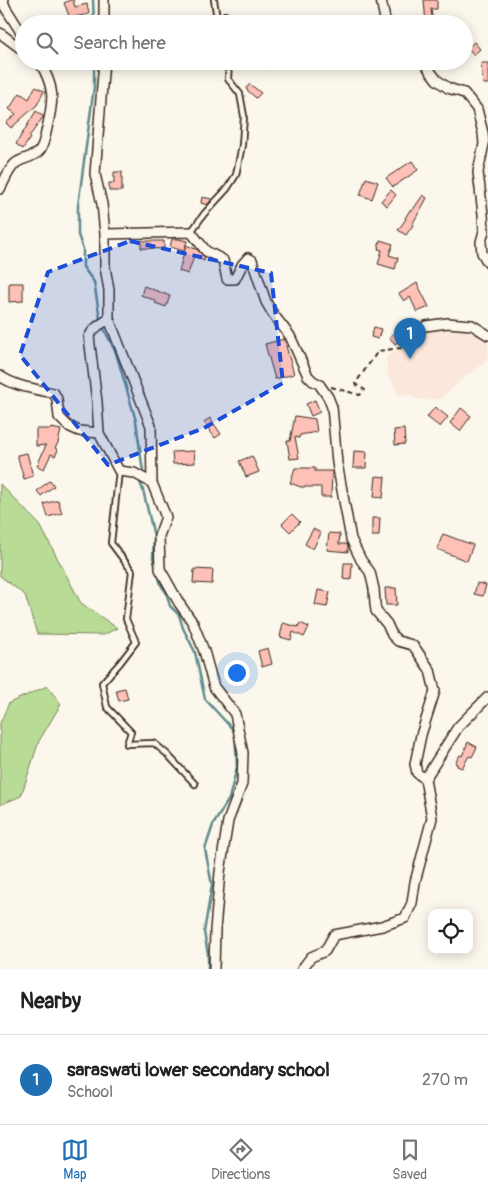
<!DOCTYPE html>
<html lang="en">
<head>
<meta charset="utf-8">
<style>
	:root { --surface:#fff; --page:#f6f6f6; --text:#222; --muted:#767676; --line:#e0e0e0; --accent:#1f6fb2 }
	body { margin:0; font-family:Pangolin,sans-serif; background:var(--page); color:var(--text) }
	.controls { position:absolute; right:15px; bottom:15px; display:grid; overflow:hidden; border-radius:10px; box-shadow:0 2px 12px #0003 }
	.controls button { width:45px; height:45px; display:grid; place-items:center; padding:0; border:0; border-bottom:1px solid var(--line); background:var(--surface); color:var(--text); font:25px sans-serif }
	.you { position:absolute; left:236px; top:672px; width:18px; height:18px; margin:-12px; border:4px solid #fff; border-radius:50%; background:#1a73e8; box-shadow:0 0 0 8px #1a73e833 }
	.badge { display:grid; place-items:center; width:32px; height:32px; border-radius:50%; background:var(--accent); color:#fff; font-size:16px; font-weight:700 }
	.pin { position:absolute; translate:-50% -41px; filter:drop-shadow(0 1px 2px #0008) }
	.pin::after { content:''; position:absolute; top:26px; width:18px; height:15px; background:inherit; clip-path:polygon(0 0,100% 0,50% 100%) }
	.list { margin:0; padding:0; list-style:none }
	h2 { display:flex; justify-content:space-between; align-items:center; height:65px; margin:0; padding:0 20px; font-size:21px }
	h2 small { font-size:16px; font-weight:400; color:var(--muted) }
	.list li { display:grid; grid-template-columns:32px 1fr auto; gap:15px; align-items:center; box-sizing:border-box; height:90px; padding:0 20px; border-top:1px solid var(--line) }
	.list b { display:block; font-size:19px; white-space:nowrap }
	.list p { margin:0; font-size:16px; white-space:nowrap; color:var(--muted) }
	.list em { font-size:16px; font-style:normal; color:var(--muted) }
	.icon { flex:none; width:28px; height:28px; fill:none; stroke:currentColor; stroke-width:2; stroke-linecap:round; stroke-linejoin:round }
	.map { position:relative; flex:none; width:488px; height:969px; overflow:hidden }
	.search { position:absolute; background:var(--surface); box-shadow:0 2px 12px #0003; left:15px; right:15px; top:15px; height:55px; display:flex; align-items:center; gap:12px; box-sizing:border-box; padding:0 18px; border-radius:28px; color:var(--muted); font-size:19px }
	.sheet { height:155px; background:var(--surface) }
	nav { display:flex; justify-content:space-around; align-items:center; box-sizing:border-box; height:70px; border-top:1px solid var(--line); background:var(--surface); font-size:14px; color:var(--muted) }
	nav a { display:grid; justify-items:center; gap:2px }
	nav .on { color:var(--accent) }
	.map>svg:first-child { display:block }
	.built { fill:#fce7dc }
	.green { fill:#b8db96; stroke:#7a825a }
	.lines { fill:none; stroke-linecap:round; stroke-linejoin:round }
	.stream { stroke:#618b8c; stroke-width:2.5 }
	.building { fill:#fdc1b7; stroke:#3b2a1e }
	.lane-casing { stroke:#3b2a1e; stroke-width:8 }
	.street-casing { stroke:#3b2a1e; stroke-width:12 }
	.path { stroke:#3b2a1e; stroke-width:2; stroke-dasharray:5 4; stroke-linecap:butt }
	.lane { stroke:#fbf7ec; stroke-width:4.5 }
	.street { stroke:#fbf7ec; stroke-width:9 }
	.marked { fill:#1d4ed8; fill-opacity:0.2; stroke:#1d4ed8; stroke-width:4; stroke-dasharray:10 6; stroke-linejoin:round }
</style>
</head>
<body>
<div class="map">
<svg width="488" height="969" viewBox="0 0 488 969">
	<rect width="100%" height="100%" fill="#fbf7ec"/>
	<filter id="ink" filterUnits="userSpaceOnUse"><feTurbulence type="fractalNoise" baseFrequency=".02" numOctaves="2"/><feDisplacementMap in="SourceGraphic" scale="10" xChannelSelector="R" yChannelSelector="G"/><feConvolveMatrix kernelMatrix="1 2 1 2 8 2 1 2 1" color-interpolation-filters="sRGB"/></filter>
	<g filter="url(#ink)">
		<!-- built -->
		<path class="built" d="M 439,327 L 460,329 L 488,336 L 488,360 L 466,376 L 441,399 L 420,400 L 409,395 L 398,395 L 388,374 L 386,356 L 403,349 L 425,331 Z"/>
		<!-- green -->
		<path class="green" d="M 0,484 L 40,525 L 81,603 L 117,628 L 104,635 L 37,634 L 25,595 L 0,576 Z
			M 47,686 L 61,704 L 39,741 L 21,796 L 0,805 L 0,723 L 9,703 Z"/>
		<g class="lines">
			<!-- stream -->
			<path class="stream" d="M 93,0 L 94,24
				M 94,61 L 94,87 L 78,206 L 78,235 L 83,249 L 83,267 L 94,282 L 100,319
				M 104,329 L 116,353 L 136,421 L 143,472
				M 140,482 L 143,490 L 154,536 L 153,558 L 156,568
				M 158,574 L 161,585 L 166,592 L 170,606 L 179,615 L 183,628 L 195,652 L 205,699 L 235,732 L 237,767 L 229,799 L 213,825 L 205,849 L 212,885 L 204,932 L 208,954 L 208,969"/>
		</g>
		<!-- building -->
		<path class="building" d="M 70,0 L 73,0 L 75,7 L 87,4 L 89,14 L 70,18 L 64,3 Z
			M 424,0 L 437,0 L 437,9 L 431,9 L 433,24 L 426,24 Z
			M 474,42 L 480,49 L 474,55 L 468,48 Z
			M 250,61 L 273,61 L 270,69 L 250,63 Z
			M 481,63 L 488,63 L 488,84 L 483,84 Z
			M 250,84 L 261,93 L 256,98 L 246,89 Z
			M 35,87 L 44,91 L 37,105 L 11,128 L 6,123 L 16,114 L 9,109 L 20,93 L 29,99 Z
			M 36,111 L 43,116 L 43,117 L 29,137 L 30,138 L 23,149 L 16,144 Z
			M 412,161 L 418,170 L 393,187 L 386,178 Z
			M 114,172 L 122,172 L 122,191 L 109,191 L 109,183 L 114,183 Z
			M 366,178 L 378,182 L 372,199 L 360,195 Z
			M 391,190 L 396,195 L 387,206 L 381,201 Z
			M 423,195 L 427,198 L 412,225 L 413,225 L 406,235 L 398,230 L 406,219 L 405,218 L 410,210 L 412,211 Z
			M 202,197 L 212,199 L 207,205 L 201,203 Z
			M 172,239 L 179,239 L 187,241 L 184,251 L 170,247 Z
			M 380,240 L 393,244 L 389,255 L 398,258 L 395,269 L 378,264 L 382,250 L 378,249 Z
			M 141,241 L 164,241 L 164,249 L 141,248 Z
			M 186,245 L 198,250 L 205,258 L 204,261 L 194,256 L 188,274 L 179,271 Z
			M 9,283 L 23,283 L 23,301 L 9,302 Z
			M 417,283 L 429,307 L 417,312 L 410,297 L 404,301 L 399,294 Z
			M 144,286 L 170,296 L 166,307 L 155,303 L 156,301 L 141,295 Z
			M 374,327 L 381,329 L 378,339 L 371,337 Z
			M 401,328 L 407,335 L 395,344 L 389,337 Z
			M 284,339 L 294,374 L 275,379 L 265,344 Z
			M 315,400 L 320,412 L 311,416 L 306,404 Z
			M 435,407 L 448,417 L 440,427 L 427,417 Z
			M 461,408 L 471,416 L 460,431 L 450,423 Z
			M 295,416 L 315,419 L 317,432 L 300,435 L 299,438 L 295,437 L 299,458 L 290,459 L 287,441 L 290,441 Z
			M 210,418 L 221,434 L 215,438 L 204,422 Z
			M 51,428 L 61,430 L 58,443 L 55,448 L 58,450 L 55,456 L 51,454 L 44,469 L 37,466 L 46,445 L 36,446 L 36,429 L 51,429 Z
			M 404,429 L 405,444 L 395,445 L 394,430 Z
			M 194,451 L 195,463 L 173,464 L 172,452 Z
			M 354,451 L 367,452 L 366,468 L 353,468 Z
			M 27,453 L 33,476 L 24,479 L 17,455 Z
			M 252,456 L 259,472 L 246,477 L 239,461 Z
			M 295,468 L 315,468 L 315,471 L 332,471 L 331,497 L 321,497 L 321,487 L 301,487 L 290,483 Z
			M 376,476 L 385,477 L 383,498 L 374,497 Z
			M 50,480 L 54,486 L 41,496 L 37,491 Z
			M 58,500 L 62,513 L 48,517 L 44,504 Z
			M 292,514 L 300,522 L 290,532 L 282,524 Z
			M 372,518 L 380,518 L 379,536 L 372,536 Z
			M 313,529 L 321,533 L 313,549 L 305,544 Z
			M 329,533 L 340,534 L 339,544 L 347,544 L 348,547 L 348,552 L 327,550 Z
			M 443,534 L 473,545 L 467,561 L 437,549 Z
			M 344,563 L 352,563 L 351,580 L 343,579 Z
			M 194,569 L 213,570 L 212,584 L 193,583 Z
			M 477,583 L 486,585 L 483,596 L 474,594 Z
			M 385,588 L 396,588 L 397,605 L 386,605 Z
			M 318,590 L 330,592 L 327,607 L 315,605 Z
			M 283,623 L 298,627 L 300,623 L 309,627 L 304,637 L 293,632 L 291,640 L 280,637 Z
			M 268,648 L 272,664 L 262,667 L 258,651 Z
			M 125,688 L 128,699 L 119,701 L 116,690 Z
			M 468,742 L 477,747 L 472,757 L 469,756 L 462,768 L 457,766 L 457,764 L 455,763 L 460,755 L 462,756 Z"/>
		<g class="lines">
			<defs>
				<path id="lane" d="M 214,0 L 217,18 L 215,24
					M 225,15 L 227,24
					M 191,232 L 204,214 L 227,189 L 236,175 L 242,145 L 244,116 L 240,94 L 228,79 L 229,61
					M 119,471 L 111,543 L 132,571 L 126,619 L 136,642 L 120,663 L 102,683 L 107,707 L 131,732 L 127,744 L 154,743 L 167,754 L 195,784"/>
				<path id="street" d="M 3,0 L 5,7 L 24,37
					M 104,0 L 104,24
					M 381,0 L 386,24
					M 0,33 L 24,51
					M 104,61 L 95,174 L 102,204 L 105,234 L 105,267 L 109,290 L 109,319 L 151,426 L 152,483 L 166,517 L 159,536 L 160,569 L 179,603 L 193,623 L 204,651 L 214,687 L 235,714 L 243,753 L 242,784 L 228,821 L 220,872 L 215,930 L 214,969
					M 424,61 L 425,62 L 430,71 L 437,80 L 448,88 L 464,93 L 477,109 L 483,133 L 484,144 L 478,172 L 483,214 L 484,231 L 481,242 L 482,253 L 488,263
					M 0,189 C 4,182 9,168 16,163 C 22,158 34,158 40,150 C 43,146 46,133 47,128 C 54,99 55,87 39,61
					M 105,234 L 191,232 L 206,251 L 223,260 L 227,279 L 235,279 L 242,265 L 248,258 L 252,260 L 266,302 L 273,314 L 290,336 L 308,376 L 313,381 L 319,384 L 328,397 L 332,407 L 337,463 L 351,539 L 361,560 L 370,572 L 374,589 L 375,604 L 376,611 L 387,624 L 392,635 L 398,641 L 412,645 L 415,648 L 430,670 L 435,691 L 421,735 L 415,764 L 417,773 L 425,779
					M 109,319 C 101,324 93,328 89,337 L 97,402 L 99,433 L 119,471 L 134,473 L 152,483
					M 426,326 L 447,323 L 472,325 L 488,335
					M 0,376 C 16,387 35,389 54,393 L 57,399 L 59,417 L 68,426 L 79,431 L 99,433
					M 302,969 L 311,957 L 325,951 L 334,935 L 382,926 L 405,918 L 412,903 L 415,882 L 432,818 L 425,779 L 458,727 L 488,697"/>
			</defs>
			<!-- lane casing -->
			<use href="#lane" class="lane-casing"/>
			<!-- street casing -->
			<use href="#street" class="street-casing"/>
			<!-- path -->
			<path class="path" d="M 331,387 L 360,395 L 365,390 L 355,384 L 378,351 L 401,348 L 420,331"/>
			<!-- lane -->
			<use href="#lane" class="lane"/>
			<!-- street -->
			<use href="#street" class="street"/>
		</g>
	</g>
	<!-- marked area -->
	<path class="marked" d="M 130,241 L 271,273 L 283,383 L 204,428 L 108,465 L 20,355 L 48,272 Z"/>
</svg>
<div class="controls">
<button><svg class="icon" aria-label="locate" viewBox="0 0 24 24"><circle cx="12" cy="12" r="6"/><path d="M12 2v4M12 18v4M2 12h4M18 12h4"/></svg></button>
</div>
<div class="you"></div>
<div class="pin badge" style="left:410px;top:359px">1</div>
<div class="search"><svg class="icon" aria-label="search" viewBox="0 0 24 24"><circle cx="10" cy="10" r="6"/><path d="M15 15l6 6"/></svg>Search here</div>
</div>
<section class="sheet">
<h2>Nearby<small></small></h2>
<ul class="list">
<li><span class="badge">1</span><div><b>saraswati lower secondary school</b><p>School</p></div><em>270 m</em></li>
</ul>
</section>
<nav>
<a class="on"><svg class="icon" aria-label="map" viewBox="0 0 24 24"><path d="M3 6l6-2 6 2 6-2v14l-6 2-6-2-6 2zM9 4v14M15 6v14"/></svg>Map</a>
<a><svg class="icon" aria-label="directions" viewBox="0 0 24 24"><path d="M12 3l9 9-9 9-9-9zM9 14v-3h6M13 9l2 2-2 2"/></svg>Directions</a>
<a><svg class="icon" aria-label="saved" viewBox="0 0 24 24"><path d="M7 4h10v16l-5-4-5 4z"/></svg>Saved</a>
</nav>
</body>
</html>
